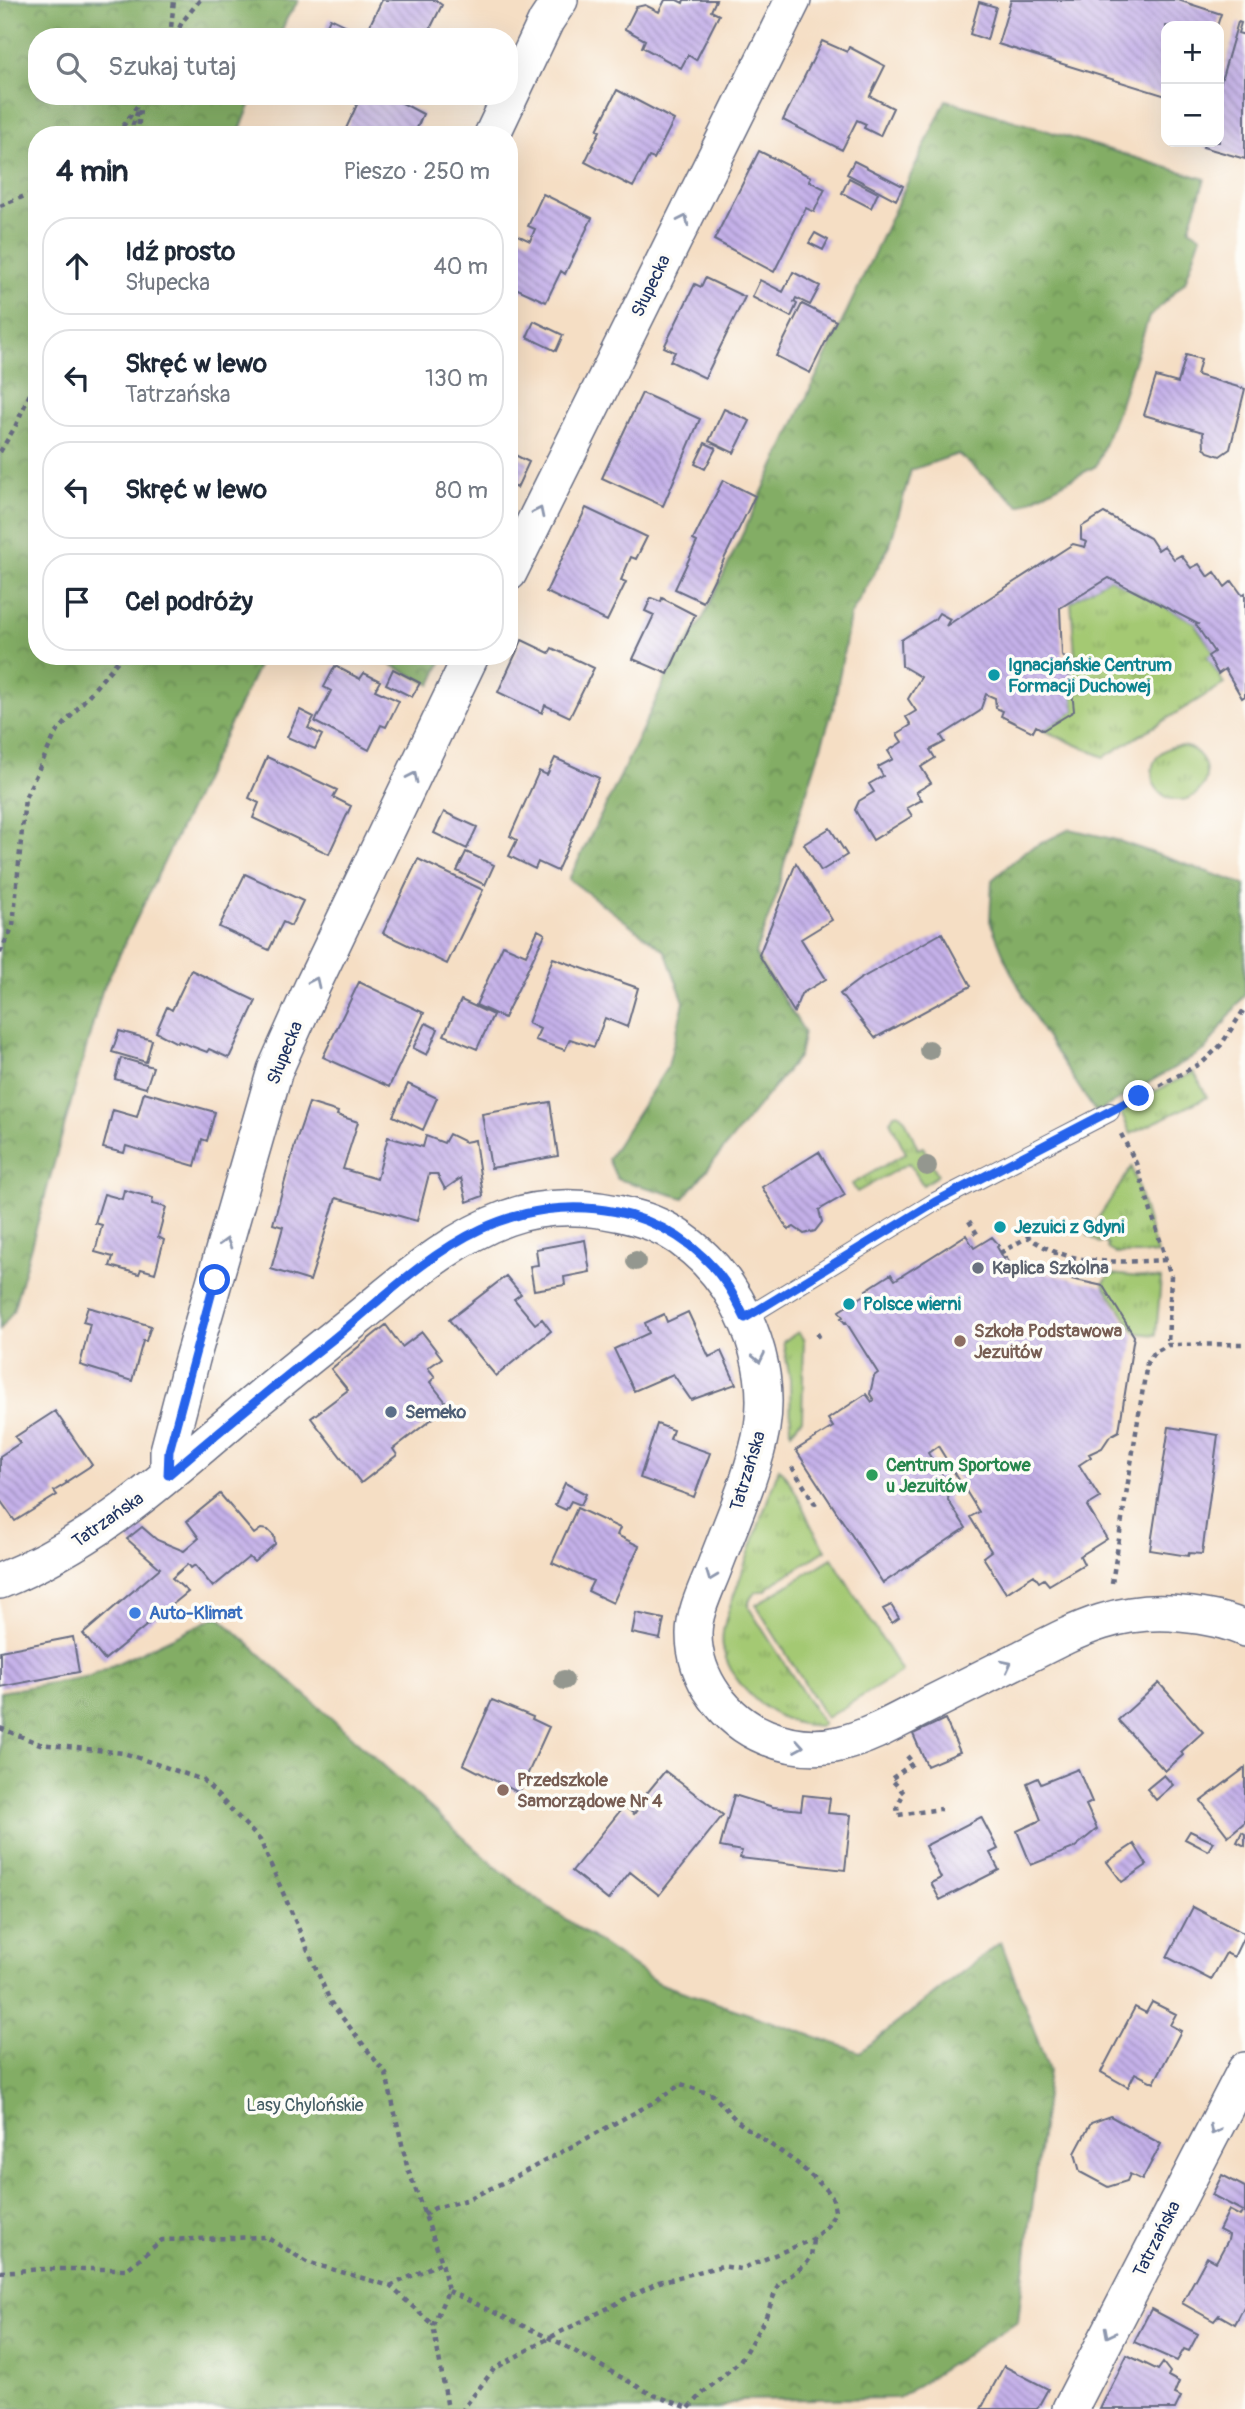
<!DOCTYPE html>
<html lang="pl">
<head>
<meta charset="utf-8">
<style>
	:root { --surface:#fff; --page:#f6f6f7; --text:#1f2937; --muted:#747a83; --line:#e0e1e3 }
	body { margin:0; font-family:Pangolin,sans-serif; background:var(--page); color:var(--text) }
	.controls { position:absolute; right:21px; top:21px; display:grid; overflow:hidden; border-radius:14px; box-shadow:0 7px 28px #0002 }
	.controls button { width:63px; height:63px; display:grid; place-items:center; padding:0; border:0; border-bottom:2px solid var(--line); background:var(--surface); color:var(--text); font:35px sans-serif }
	.stop { position:absolute; width:21px; height:21px; margin:-16px; border:5px solid #2563eb; border-radius:50%; background:#fff }
	.stop.end { background:#2563eb; border-color:#fff; box-shadow:0 2px 7px #0008 }
	.list { margin:0; padding:0; list-style:none }
	h2 { display:flex; justify-content:space-between; align-items:center; height:91px; margin:0; padding:0 28px; font-size:30px }
	h2 small { font-size:23px; font-weight:400; color:var(--muted) }
	.list li { display:grid; grid-template-columns:46px 1fr auto; gap:21px; align-items:center; box-sizing:border-box; height:98px; margin:0 14px 14px; padding:0 14px; border:2px solid var(--line); border-radius:28px }
	.list b { display:block; font-size:26px; white-space:nowrap }
	.list p { margin:0; font-size:23px; white-space:nowrap; color:var(--muted) }
	.list em { font-size:23px; font-style:normal; color:var(--muted) }
	.icon { flex:none; width:38px; height:38px; fill:none; stroke:currentColor; stroke-width:2; stroke-linecap:round; stroke-linejoin:round }
	.map { position:relative; flex:none; width:1245px; height:2409px; overflow:hidden }
	.search { position:absolute; background:var(--surface); box-shadow:0 7px 28px #0002; left:28px; top:28px; width:490px; height:77px; display:flex; align-items:center; gap:18px; box-sizing:border-box; padding:0 24px; border-radius:28px; color:var(--muted); font-size:26px }
	.panel { position:absolute; background:var(--surface); box-shadow:0 7px 28px #0002; left:28px; top:126px; width:490px; height:539px; border-radius:28px }
	.map>svg:first-child { display:block }
	.grass { fill:url(#grass-tufts); stroke:#607c68; stroke-width:2 }
	.forest { fill:url(#forest-crowns); stroke:#4f6e62; stroke-width:2 }
	.garden { fill:#a4c973; stroke:#607c68; stroke-width:2 }
	.building { fill:url(#building-back-hatch) }
	.lines { fill:none; stroke-linecap:round; stroke-linejoin:round }
	.service-casing { stroke:#676c82; stroke-width:20 }
	.minor-casing { stroke:#676c82; stroke-width:38 }
	.path { stroke:#676c82; stroke-width:4.5; stroke-dasharray:5 5; stroke-linecap:butt }
	.service { stroke:#fff; stroke-width:18 }
	.minor { stroke:#fff; stroke-width:35 }
	.tree { fill:#94978f }
	.oneway { stroke:#8d97ae }
	.route { stroke:#2563eb; stroke-width:9 }
	.culture-dot { fill:#0f9aa8; stroke:#fdfcf7; stroke-width:2.5 }
	.worship-dot { fill:#6b7280; stroke:#fdfcf7; stroke-width:2.5 }
	.education-dot { fill:#8d6e63; stroke:#fdfcf7; stroke-width:2.5 }
	.service-dot { fill:#5c6f8a; stroke:#fdfcf7; stroke-width:2.5 }
	.leisure-dot { fill:#2e9e5b; stroke:#fdfcf7; stroke-width:2.5 }
	.shop-dot { fill:#3f7fe0; stroke:#fdfcf7; stroke-width:2.5 }
	.labels { text-anchor:middle; dominant-baseline:central; stroke-width:7; stroke-linejoin:round; paint-order:stroke }
	.street-label { font-size:18px; fill:#1b2f5e; stroke:#fdfcf7 }
	.culture-label { font-size:18px; font-weight:bold; fill:#0d838f; stroke:#fdfcf7; text-anchor:start }
	.worship-label { font-size:18px; font-weight:bold; fill:#5b616d; stroke:#fdfcf7; text-anchor:start }
	.education-label { font-size:18px; font-weight:bold; fill:#785e54; stroke:#fdfcf7; text-anchor:start }
	.service-label { font-size:18px; font-weight:bold; fill:#4e5e75; stroke:#fdfcf7; text-anchor:start }
	.leisure-label { font-size:18px; font-weight:bold; fill:#27864d; stroke:#fdfcf7; text-anchor:start }
	.shop-label { font-size:18px; font-weight:bold; fill:#366cbe; stroke:#fdfcf7; text-anchor:start }
	.park-label { font-size:18px; fill:#445d64; stroke:#fdfcf7 }
</style>
</head>
<body>
<div class="map">
<svg width="1245" height="2409" viewBox="0 0 1245 2409">
	<defs>
		<pattern id="grass-tufts" width="24" height="20" patternUnits="userSpaceOnUse" patternTransform="scale(1.75)"><rect width="24" height="20" fill="#a4c973"/><path d="M3 7l-1-3M5 7V3M7 7l1-3M15 17l-1-3M17 17v-4M19 17l1-3" fill="none" stroke="#85a462"/></pattern>
		<pattern id="forest-crowns" width="20" height="18" patternUnits="userSpaceOnUse" patternTransform="scale(1.75)"><rect width="20" height="18" fill="#83ad65"/><path d="M2 6a3 3 0 1 1 6 0M12 15a3 3 0 1 1 6 0" fill="none" stroke="#6a8d56"/></pattern>
		<pattern id="building-back-hatch" width="6" height="6" patternUnits="userSpaceOnUse" patternTransform="scale(1.75)"><rect width="6" height="6" fill="#c5b1e9"/><path d="M-1 5l2 2M0 0l6 6M5-1l2 2" fill="none" stroke="#9f90c0"/></pattern>
	</defs>
	<rect width="100%" height="100%" fill="#fdfcf7"/>
	<filter id="ink" filterUnits="userSpaceOnUse"><feTurbulence type="fractalNoise" baseFrequency=".0143" numOctaves="2"/><feDisplacementMap in="SourceGraphic" scale="14" xChannelSelector="R" yChannelSelector="G"/><feConvolveMatrix kernelMatrix="1 2 1 2 8 2 1 2 1" color-interpolation-filters="sRGB"/></filter>
	<filter id="wash" filterUnits="userSpaceOnUse"><feTurbulence type="fractalNoise" baseFrequency=".00686" numOctaves="4" result="noise"/><feDisplacementMap in="SourceGraphic" scale="28" xChannelSelector="R" yChannelSelector="G"/><feGaussianBlur stdDeviation="1.57" result="paint"/><feColorMatrix in="noise" values="0 0 0 0 0 0 0 0 0 0 0 0 0 0 0 0 0 1.4 0 .05"/><feComposite in="paint" operator="in"/></filter>
	<g filter="url(#wash)">
		<rect width="100%" height="100%" fill="#f5dec4"/>
		<!-- grass -->
		<path class="grass" d="M 1109,578 L 1198,624 L 1196,626 L 1214,652 L 1208,657 L 1224,684 L 1104,757 L 1043,730 L 1074,711 L 1070,668 L 1076,666 L 1071,602 Z
			M1152 773a27 27 0 1 1 54 0a27 27 0 1 1-54 0Z
			M 1194,1072 L 1207,1097 L 1131,1134 L 1119,1109 Z
			M 898,1113 L 905,1119 L 918,1149 L 923,1147 L 938,1175 L 923,1185 L 909,1163 L 857,1192 L 852,1184 L 906,1153 L 890,1121 L 894,1114 Z
			M 1132,1167 L 1157,1254 L 1116,1254 L 1107,1248 L 1108,1245 L 1102,1241 L 1100,1243 L 1087,1235 Z
			M 1110,1274 L 1161,1279 L 1156,1335 L 1136,1333 L 1103,1284 Z
			M 798,1332 L 804,1340 L 802,1419 L 791,1432 L 790,1379 L 783,1342 Z
			M 779,1468 C 793,1483 801,1503 809,1521 C 813,1531 821,1541 826,1550 L 768,1587 L 766,1591 C 755,1589 748,1598 749,1608 L 823,1724 L 820,1726 C 811,1725 802,1725 793,1722 C 762,1712 730,1681 723,1648 C 721,1636 724,1626 727,1615 Z"/>
		<!-- forest -->
		<path class="forest" d="M 0,0 L 299,0 L 287,18 L 279,37 L 37,37 L 37,96 L 254,96 L 238,135 L 37,135 L 37,656 L 263,656 L 102,991 L 13,1311 L 0,1330 Z
			M 946,100 L 1205,179 L 1189,229 L 1201,236 L 1185,282 L 1149,317 L 1116,415 L 1096,466 L 1020,506 L 958,454 L 911,470 L 890,545 L 850,616 L 834,706 L 785,860 L 776,897 L 755,954 L 804,1031 L 799,1056 L 684,1198 L 617,1179 L 608,1159 L 668,1066 L 684,1002 L 665,951 L 569,879 L 621,775 L 668,674 L 704,616 Z
			M 374,656 L 444,656 L 431,685 Z
			M 1070,829 L 1113,839 L 1245,885 L 1245,994 L 1205,1050 L 1096,1113 L 1042,1031 L 1009,968 L 990,921 L 992,880 L 1025,851 Z
			M 218,1616 L 495,1866 L 531,1895 L 658,1983 L 860,2052 L 1001,1942 L 1049,2071 L 1018,2321 L 898,2398 L 743,2400 L 717,2409 L 0,2409 L 0,1692 L 90,1676 Z"/>
		<!-- garden -->
		<path class="garden" d="M 832,1558 L 902,1672 L 826,1718 L 756,1605 Z"/>
		<g id="blocks">
			<!-- building -->
			<path class="building" d="M 382,0 L 435,0 L 442,5 L 426,37 L 374,37 L 366,33 Z
				M 665,0 L 677,0 L 683,3 L 684,0 L 716,0 L 711,11 L 719,15 L 696,60 L 688,55 L 681,68 L 642,47 L 645,40 L 625,29 L 636,7 L 645,5 L 659,12 Z
				M 1011,0 L 1178,0 L 1221,14 L 1217,26 L 1166,26 L 1166,96 L 998,44 Z
				M 979,2 L 996,7 L 987,40 L 970,34 Z
				M 330,18 L 363,34 L 361,37 L 322,36 Z
				M 1238,22 L 1241,23 L 1238,33 L 1245,35 L 1245,159 L 1203,147 L 1205,142 L 1219,142 L 1219,88 Z
				M 822,41 L 847,52 L 849,47 L 885,66 L 870,96 L 893,108 L 880,136 L 864,128 L 866,124 L 857,120 L 842,150 L 783,120 Z
				M 617,90 L 674,120 L 654,159 L 649,157 L 633,187 L 585,162 L 600,131 L 597,130 Z
				M 361,96 L 389,96 L 423,114 L 414,135 L 343,135 Z
				M 759,151 L 811,177 L 809,181 L 825,189 L 814,212 L 806,208 L 774,272 L 714,240 Z
				M 854,161 L 903,186 L 896,200 L 847,174 Z
				M 849,178 L 878,193 L 871,208 L 842,193 Z
				M 543,194 L 592,218 L 565,274 L 561,271 L 546,302 L 509,285 L 509,231 L 530,241 L 535,229 L 528,226 Z
				M 815,233 L 828,240 L 823,250 L 809,243 Z
				M 793,272 L 820,286 L 810,305 L 796,298 L 794,302 L 797,304 L 791,317 L 752,297 L 760,280 L 783,292 Z
				M 705,278 L 745,297 L 705,378 L 670,361 L 675,352 L 664,347 L 695,284 L 701,287 Z
				M 802,304 L 836,321 L 810,373 L 776,356 Z
				M 534,321 L 563,335 L 556,351 L 527,337 Z
				M 1186,355 L 1201,359 L 1197,375 L 1245,389 L 1230,449 L 1220,456 L 1208,452 L 1204,447 L 1203,432 L 1144,415 L 1156,377 L 1178,383 Z
				M 642,393 L 700,419 L 663,506 L 602,478 Z
				M 724,409 L 750,421 L 734,453 L 709,441 Z
				M 705,443 L 716,448 L 705,469 L 695,464 Z
				M 509,452 L 529,462 L 517,488 L 509,484 Z
				M 723,480 L 755,496 L 703,602 L 675,589 L 697,542 L 693,540 Z
				M 586,508 L 647,537 L 636,559 L 631,557 L 621,580 L 626,582 L 607,621 L 546,592 Z
				M 1104,513 L 1150,538 L 1158,550 L 1164,546 L 1174,559 L 1181,555 L 1191,568 L 1199,564 L 1208,577 L 1215,572 L 1225,587 L 1232,581 L 1242,595 L 1245,593 L 1245,696 L 1242,698 L 1225,669 L 1218,674 L 1208,656 L 1214,652 L 1196,625 L 1198,624 L 1109,578 L 1060,608 L 1062,656 L 1069,660 L 1074,711 L 1043,730 L 1036,726 L 1033,732 L 1001,716 L 1003,711 L 996,708 L 995,698 L 986,694 L 980,711 L 941,736 L 945,742 L 930,750 L 935,758 L 921,767 L 931,783 L 916,792 L 922,800 L 907,808 L 912,816 L 873,840 L 855,810 L 859,801 L 874,792 L 869,784 L 883,776 L 878,767 L 893,759 L 888,751 L 902,742 L 897,734 L 911,725 L 906,717 L 916,711 L 908,699 L 921,677 L 902,666 L 901,640 L 935,619 L 939,613 L 950,619 L 946,626 L 1073,544 L 1085,547 L 1087,542 L 1081,540 L 1081,527 Z
				M 651,598 L 661,602 L 662,598 L 695,615 L 668,674 L 633,659 L 654,615 L 645,611 Z
				M 522,640 L 549,653 L 552,648 L 594,668 L 570,717 L 545,705 L 542,713 L 498,692 Z
				M 335,666 L 360,679 L 364,673 L 380,681 L 375,690 L 399,701 L 386,727 L 381,725 L 369,750 L 315,722 L 331,691 L 324,687 Z
				M 393,669 L 420,683 L 412,697 L 386,684 Z
				M 300,710 L 314,717 L 308,728 L 322,735 L 315,749 L 287,737 Z
				M 267,757 L 337,790 L 333,797 L 351,806 L 329,854 L 253,818 L 259,803 L 249,798 Z
				M 555,758 L 599,778 L 557,871 L 538,862 L 535,869 L 509,856 L 517,840 L 510,836 L 539,771 L 547,775 Z
				M 444,812 L 477,827 L 467,849 L 434,833 Z
				M 830,828 L 847,855 L 821,871 L 804,844 Z
				M 466,852 L 494,865 L 485,885 L 457,871 Z
				M 418,859 L 483,890 L 447,964 L 383,933 Z
				M 796,863 L 832,920 L 801,939 L 826,979 L 801,994 L 794,1012 L 759,955 Z
				M 245,874 L 303,901 L 291,926 L 283,922 L 269,950 L 219,927 Z
				M 538,930 L 545,934 L 504,1018 L 476,1005 L 503,945 L 526,955 Z
				M 942,933 L 971,986 L 875,1038 L 840,994 L 860,979 Z
				M 553,958 L 638,988 L 627,1027 L 605,1018 L 594,1047 L 570,1039 L 565,1050 L 535,1040 L 540,1029 L 528,1023 Z
				M 191,970 L 256,1001 L 229,1058 L 209,1049 L 207,1052 L 178,1041 L 177,1043 L 156,1032 L 167,1007 L 172,1010 Z
				M 359,982 L 424,1013 L 389,1087 L 323,1057 Z
				M 461,1000 L 493,1015 L 477,1049 L 444,1035 Z
				M 426,1023 L 438,1029 L 427,1055 L 413,1048 Z
				M 119,1031 L 152,1040 L 146,1062 L 112,1052 Z
				M 121,1058 L 153,1067 L 146,1088 L 115,1079 Z
				M 408,1084 L 437,1098 L 423,1130 L 393,1116 Z
				M 144,1092 L 215,1112 L 207,1141 L 202,1139 L 195,1166 L 126,1146 L 124,1153 L 103,1148 L 113,1110 L 137,1117 Z
				M 550,1102 L 558,1156 L 491,1168 L 482,1114 Z
				M 309,1103 L 338,1112 L 337,1115 L 358,1122 L 343,1169 L 377,1179 L 388,1137 L 423,1147 L 426,1136 L 444,1143 L 449,1134 L 465,1142 L 475,1140 L 483,1196 L 467,1202 L 461,1178 L 445,1189 L 437,1174 L 429,1174 L 417,1221 L 336,1198 L 310,1281 L 271,1269 L 283,1227 L 273,1224 L 296,1141 Z
				M 819,1152 L 845,1195 L 819,1210 L 822,1222 L 815,1231 L 804,1234 L 794,1227 L 788,1230 L 762,1187 Z
				M 124,1190 L 153,1198 L 152,1204 L 166,1207 L 158,1237 L 164,1240 L 155,1273 L 141,1269 L 139,1274 L 110,1266 L 113,1257 L 95,1252 L 102,1225 L 95,1223 L 104,1194 L 122,1199 Z
				M 966,1235 L 974,1248 L 992,1237 L 999,1245 L 997,1247 L 1004,1259 L 1006,1257 L 1009,1262 L 1011,1269 L 1017,1267 L 1103,1286 L 1134,1336 L 1119,1431 L 1110,1436 L 1102,1448 L 1089,1454 L 1091,1457 L 1079,1465 L 1100,1498 L 1087,1506 L 1107,1539 L 1080,1556 L 1084,1564 L 1049,1585 L 1044,1579 L 1039,1582 L 1034,1575 L 1006,1593 L 983,1557 L 991,1551 L 970,1517 L 979,1512 L 938,1446 L 928,1453 L 949,1486 L 948,1500 L 966,1528 L 883,1583 L 796,1450 L 833,1427 L 828,1419 L 866,1394 L 872,1402 L 874,1400 L 870,1394 L 874,1376 L 878,1373 L 846,1322 L 845,1323 L 841,1318 L 843,1317 L 839,1311 L 868,1293 L 866,1290 L 891,1274 L 895,1280 Z
				M 585,1240 L 590,1272 L 564,1277 L 565,1285 L 534,1290 L 530,1266 L 538,1265 L 536,1249 Z
				M 506,1276 L 521,1294 L 514,1299 L 535,1324 L 542,1319 L 551,1331 L 496,1376 L 449,1320 Z
				M 88,1307 L 151,1326 L 146,1341 L 143,1341 L 132,1381 L 80,1365 L 90,1324 L 83,1322 Z
				M 688,1312 L 709,1357 L 721,1351 L 736,1384 L 691,1400 L 673,1374 L 634,1391 L 614,1349 L 649,1333 L 645,1323 L 664,1314 L 667,1322 Z
				M 386,1325 L 402,1347 L 422,1332 L 442,1358 L 428,1368 L 435,1377 L 430,1382 L 449,1406 L 393,1449 L 397,1455 L 361,1483 L 311,1418 L 348,1390 L 331,1369 Z
				M 55,1411 L 92,1465 L 66,1482 L 67,1483 L 54,1491 L 57,1495 L 15,1521 L 0,1500 L 0,1456 L 20,1443 L 15,1437 Z
				M 657,1424 L 673,1430 L 670,1439 L 710,1453 L 694,1497 L 640,1478 Z
				M 1169,1427 L 1218,1435 L 1202,1554 L 1189,1553 L 1188,1556 L 1150,1550 Z
				M 565,1483 L 586,1494 L 581,1505 L 571,1501 L 566,1510 L 555,1505 Z
				M 220,1494 L 254,1534 L 261,1529 L 268,1530 L 274,1536 L 275,1544 L 254,1562 L 249,1557 L 213,1587 L 195,1565 L 191,1568 L 188,1564 L 172,1578 L 188,1592 L 104,1660 L 83,1634 L 160,1568 L 127,1539 L 142,1527 L 157,1540 L 184,1551 L 199,1538 L 187,1521 Z
				M 577,1508 L 620,1528 L 617,1535 L 639,1546 L 613,1603 L 588,1591 L 593,1581 L 552,1563 Z
				M 891,1605 L 899,1618 L 892,1623 L 883,1609 Z
				M 636,1613 L 664,1619 L 660,1639 L 632,1633 Z
				M 73,1637 L 79,1672 L 0,1687 L 0,1651 Z
				M 1159,1683 L 1203,1732 L 1181,1752 L 1183,1755 L 1165,1771 L 1118,1720 Z
				M 492,1700 L 533,1717 L 532,1719 L 549,1727 L 519,1793 L 463,1764 Z
				M 945,1719 L 960,1752 L 927,1766 L 913,1734 Z
				M 1245,1768 L 1245,1822 L 1228,1836 L 1201,1801 Z
				M 1078,1769 L 1092,1802 L 1086,1805 L 1097,1829 L 1074,1848 L 1031,1865 L 1017,1831 L 1041,1820 L 1027,1783 L 1038,1778 L 1041,1784 Z
				M 665,1771 L 723,1815 L 659,1895 L 630,1872 L 608,1900 L 572,1871 L 624,1806 L 634,1814 L 640,1806 L 638,1804 Z
				M 1164,1775 L 1173,1785 L 1156,1800 L 1147,1789 Z
				M 734,1795 L 773,1807 L 801,1810 L 803,1795 L 830,1798 L 828,1813 L 851,1815 L 845,1870 L 740,1858 L 742,1851 L 720,1847 Z
				M 981,1817 L 998,1849 L 990,1853 L 999,1870 L 940,1900 L 931,1883 L 941,1878 L 925,1846 Z
				M 1190,1831 L 1213,1842 L 1208,1851 L 1185,1839 Z
				M 1242,1832 L 1245,1834 L 1245,1846 L 1237,1842 Z
				M 1134,1844 L 1147,1865 L 1122,1882 L 1107,1862 Z
				M 1193,1907 L 1245,1934 L 1234,1957 L 1226,1953 L 1211,1980 L 1167,1957 Z
				M 1152,2002 L 1176,2014 L 1170,2025 L 1181,2031 L 1154,2083 L 1135,2073 L 1128,2087 L 1101,2072 L 1135,2007 L 1146,2013 Z
				M 1110,2116 L 1161,2144 L 1142,2180 L 1130,2174 L 1127,2181 L 1108,2187 L 1080,2172 L 1075,2153 L 1091,2123 Z
				M 1222,2175 L 1245,2187 L 1245,2305 L 1235,2324 L 1219,2315 L 1214,2321 L 1182,2303 L 1207,2257 L 1216,2262 L 1228,2240 L 1229,2235 L 1219,2230 L 1229,2210 L 1240,2216 L 1243,2211 L 1212,2195 Z
				M 1151,2309 L 1198,2334 L 1189,2351 L 1184,2349 L 1177,2361 L 1134,2342 Z
				M 1127,2355 L 1158,2370 L 1163,2363 L 1170,2372 L 1168,2376 L 1179,2382 L 1174,2394 L 1181,2397 L 1175,2409 L 1100,2409 Z
				M 1004,2366 L 1048,2389 L 1037,2409 L 981,2409 Z"/>
		</g>
	</g>
	<g filter="url(#ink)">
		<use href="#blocks" fill-opacity="0" stroke="#676c82" stroke-width="2"/>
		<g class="lines">
			<defs>
				<path id="service" d="M 745,1318 L 935,1202 L 1110,1112"/>
				<path id="minor" d="M 492,135 L 546,21 L 560,0
					M 509,573 L 793,0
					M 168,1475 L 168,1451 L 192,1359 L 275,1070 L 312,987 L 471,656
					M 0,1581 C 93,1543 158,1484 233,1420 C 274,1385 316,1352 358,1318 C 404,1281 450,1239 507,1218 C 549,1203 594,1206 637,1218 C 679,1229 715,1263 736,1300 C 758,1340 769,1382 762,1428 C 753,1477 730,1525 713,1571 C 705,1591 694,1613 694,1634 C 694,1679 726,1721 766,1737 C 825,1761 866,1737 918,1710 C 952,1693 986,1676 1020,1659 C 1075,1631 1117,1607 1181,1614 C 1203,1616 1226,1620 1245,1629
					M 1070,2409 L 1245,2070"/>
			</defs>
			<!-- service casing -->
			<use href="#service" class="service-casing"/>
			<!-- minor casing -->
			<use href="#minor" class="minor-casing"/>
			<!-- path -->
			<path class="path" d="M 170,37 L 174,0
				M 175,37 L 182,22 L 200,0
				M 117,135 L 144,96
				M 129,135 L 139,108
				M 138,135 L 140,108
				M 0,206 L 37,191
				M 0,452 L 15,427 L 37,378
				M 0,953 L 13,926 L 25,798 L 55,735 L 122,656
				M 1133,1100 L 1203,1062 L 1221,1045 L 1245,1008
				M 1121,1134 L 1136,1163 L 1171,1276 L 1168,1345
				M 969,1221 L 979,1237
				M 1000,1253 L 1028,1237 C 1070,1267 1118,1262 1167,1260
				M 1054,1275 L 1056,1252
				M 817,1333 L 821,1340
				M 792,1467 L 817,1507
				M 1112,1583 L 1147,1363 L 1154,1353 L 1168,1345 L 1245,1344
				M 0,1728 L 40,1744 L 124,1753 L 203,1780 L 260,1840 L 331,2003 L 386,2074 L 407,2166 L 442,2262 L 448,2291 L 433,2325 L 448,2409
				M 907,1756 L 913,1763 L 891,1779 L 904,1793 L 897,1806 L 898,1815 L 941,1809
				M 424,2215 L 435,2208 L 466,2200 L 515,2177 L 658,2100 L 681,2084 L 713,2095 L 737,2121 L 797,2163 L 827,2190 L 833,2199 L 835,2211 L 830,2223 L 813,2239 L 741,2269 L 722,2266 L 659,2282 L 549,2338 L 494,2369 L 463,2409
				M 0,2272 L 44,2269 L 127,2269 L 162,2240 L 266,2237 L 307,2262 L 390,2286 L 433,2325
				M 390,2286 L 442,2262
				M 448,2291 L 560,2343 L 651,2394 L 689,2408
				M 689,2408 L 704,2392 L 740,2361 L 765,2319 L 778,2285 L 806,2264 L 811,2257 L 813,2239"/>
			<!-- service -->
			<use href="#service" class="service"/>
			<!-- minor -->
			<use href="#minor" class="minor"/>
		</g>
		<!-- trees -->
		<g class="tree">
			<circle cx="929" cy="1050" r="10"/>
			<circle cx="927" cy="1166" r="10"/>
			<circle cx="636" cy="1261" r="10"/>
			<circle cx="564" cy="1680" r="10"/>
		</g>
		<!-- one-way arrows -->
		<defs><path id="oneway-chevron" d="M-2-3.5L2.5 0L-2 3.5" fill="none" stroke-width="1.6" stroke-linecap="round" stroke-linejoin="round" transform="scale(1.75)"/></defs>
		<g class="oneway">
			<use href="#oneway-chevron" transform="translate(684 220) rotate(-64)"/>
			<use href="#oneway-chevron" transform="translate(539 512) rotate(-64)"/>
			<use href="#oneway-chevron" transform="translate(413 777) rotate(-65)"/>
			<use href="#oneway-chevron" transform="translate(315 982) rotate(-65)"/>
			<use href="#oneway-chevron" transform="translate(226 1243) rotate(-74)"/>
			<use href="#oneway-chevron" transform="translate(759 1358) rotate(78)"/>
			<use href="#oneway-chevron" transform="translate(711 1576) rotate(111)"/>
			<use href="#oneway-chevron" transform="translate(1007 1665) rotate(-27)"/>
			<use href="#oneway-chevron" transform="translate(799 1746) rotate(10)"/>
			<use href="#oneway-chevron" transform="translate(1214 2130) rotate(117)"/>
			<use href="#oneway-chevron" transform="translate(1109 2333) rotate(117)"/>
		</g>
	</g>
	<g class="lines" filter="url(#ink)">
		<!-- route -->
		<path class="route" d="M 215,1280 L 169,1451 L 168,1475 C 222,1429 276,1384 332,1340 C 377,1303 427,1254 481,1229 C 566,1189 672,1204 727,1285 C 734,1295 739,1307 745,1318 L 935,1202 L 1139,1096"/>
	</g>
	<!-- markers -->
	<g class="culture-dot">
		<circle cx="994" cy="675" r="7"/>
		<circle cx="1000" cy="1227" r="7"/>
		<circle cx="849" cy="1304" r="7"/>
	</g>
	<circle class="worship-dot" cx="978" cy="1268" r="7"/>
	<g class="education-dot">
		<circle cx="960" cy="1341" r="7"/>
		<circle cx="503" cy="1790" r="7"/>
	</g>
	<circle class="service-dot" cx="391" cy="1412" r="7"/>
	<circle class="leisure-dot" cx="872" cy="1475" r="7"/>
	<circle class="shop-dot" cx="135" cy="1613" r="7"/>
	<g class="labels">
		<!-- street labels -->
		<g class="street-label">
			<text transform="translate(651 286) rotate(-64)">Słupecka</text>
			<text transform="translate(285 1053) rotate(-68)">Słupecka</text>
			<text transform="translate(748 1471) rotate(-73)">Tatrzańska</text>
			<text transform="translate(108 1520) rotate(-35)">Tatrzańska</text>
			<text transform="translate(1157 2239) rotate(-63)">Tatrzańska</text>
		</g>
		<!-- culture labels -->
		<g class="culture-label">
			<text x="1008" y="665">Ignacjańskie Centrum<tspan x="1008" dy="21">Formacji Duchowej</tspan></text>
			<text x="1014" y="1227">Jezuici z Gdyni</text>
			<text x="863" y="1304">Polsce wierni</text>
		</g>
		<!-- worship labels -->
		<g class="worship-label">
			<text x="992" y="1268">Kaplica Szkolna</text>
		</g>
		<!-- education labels -->
		<g class="education-label">
			<text x="974" y="1331">Szkoła Podstawowa<tspan x="974" dy="21">Jezuitów</tspan></text>
			<text x="517" y="1780">Przedszkole<tspan x="517" dy="21">Samorządowe Nr 4</tspan></text>
		</g>
		<!-- service labels -->
		<g class="service-label">
			<text x="405" y="1412">Semeko</text>
		</g>
		<!-- leisure labels -->
		<g class="leisure-label">
			<text x="886" y="1465">Centrum Sportowe<tspan x="886" dy="21">u Jezuitów</tspan></text>
		</g>
		<!-- shop labels -->
		<g class="shop-label">
			<text x="149" y="1613">Auto-Klimat</text>
		</g>
		<!-- park labels -->
		<g class="park-label">
			<text x="305" y="2105">Lasy Chylońskie</text>
		</g>
	</g>
</svg>
<div class="controls">
<button>+</button>
<button>−</button>
</div>
<div class="stop" style="left:215px;top:1280px"></div>
<div class="stop end" style="left:1139px;top:1096px"></div>
<div class="search"><svg class="icon" aria-label="search" viewBox="0 0 24 24"><circle cx="10" cy="10" r="6"/><path d="M15 15l6 6"/></svg>Szukaj tutaj</div>
<section class="panel">
<h2>4 min<small>Pieszo · 250 m</small></h2>
<ul class="list">
<li><svg class="icon" aria-label="ahead" viewBox="0 0 24 24"><path d="M12 20V5M6 11l6-6 6 6"/></svg><div><b>Idź prosto</b><p>Słupecka</p></div><em>40 m</em></li>
<li><svg class="icon" aria-label="left" viewBox="0 0 24 24"><path d="M17 20v-9H6M10 6l-5 5 5 5"/></svg><div><b>Skręć w lewo</b><p>Tatrzańska</p></div><em>130 m</em></li>
<li><svg class="icon" aria-label="left" viewBox="0 0 24 24"><path d="M17 20v-9H6M10 6l-5 5 5 5"/></svg><div><b>Skręć w lewo</b></div><em>80 m</em></li>
<li><svg class="icon" aria-label="arrive" viewBox="0 0 24 24"><path d="M6 21V4h12l-3 4 3 4H6"/></svg><div><b>Cel podróży</b></div></li>
</ul>
</section>
</div>
</body>
</html>
